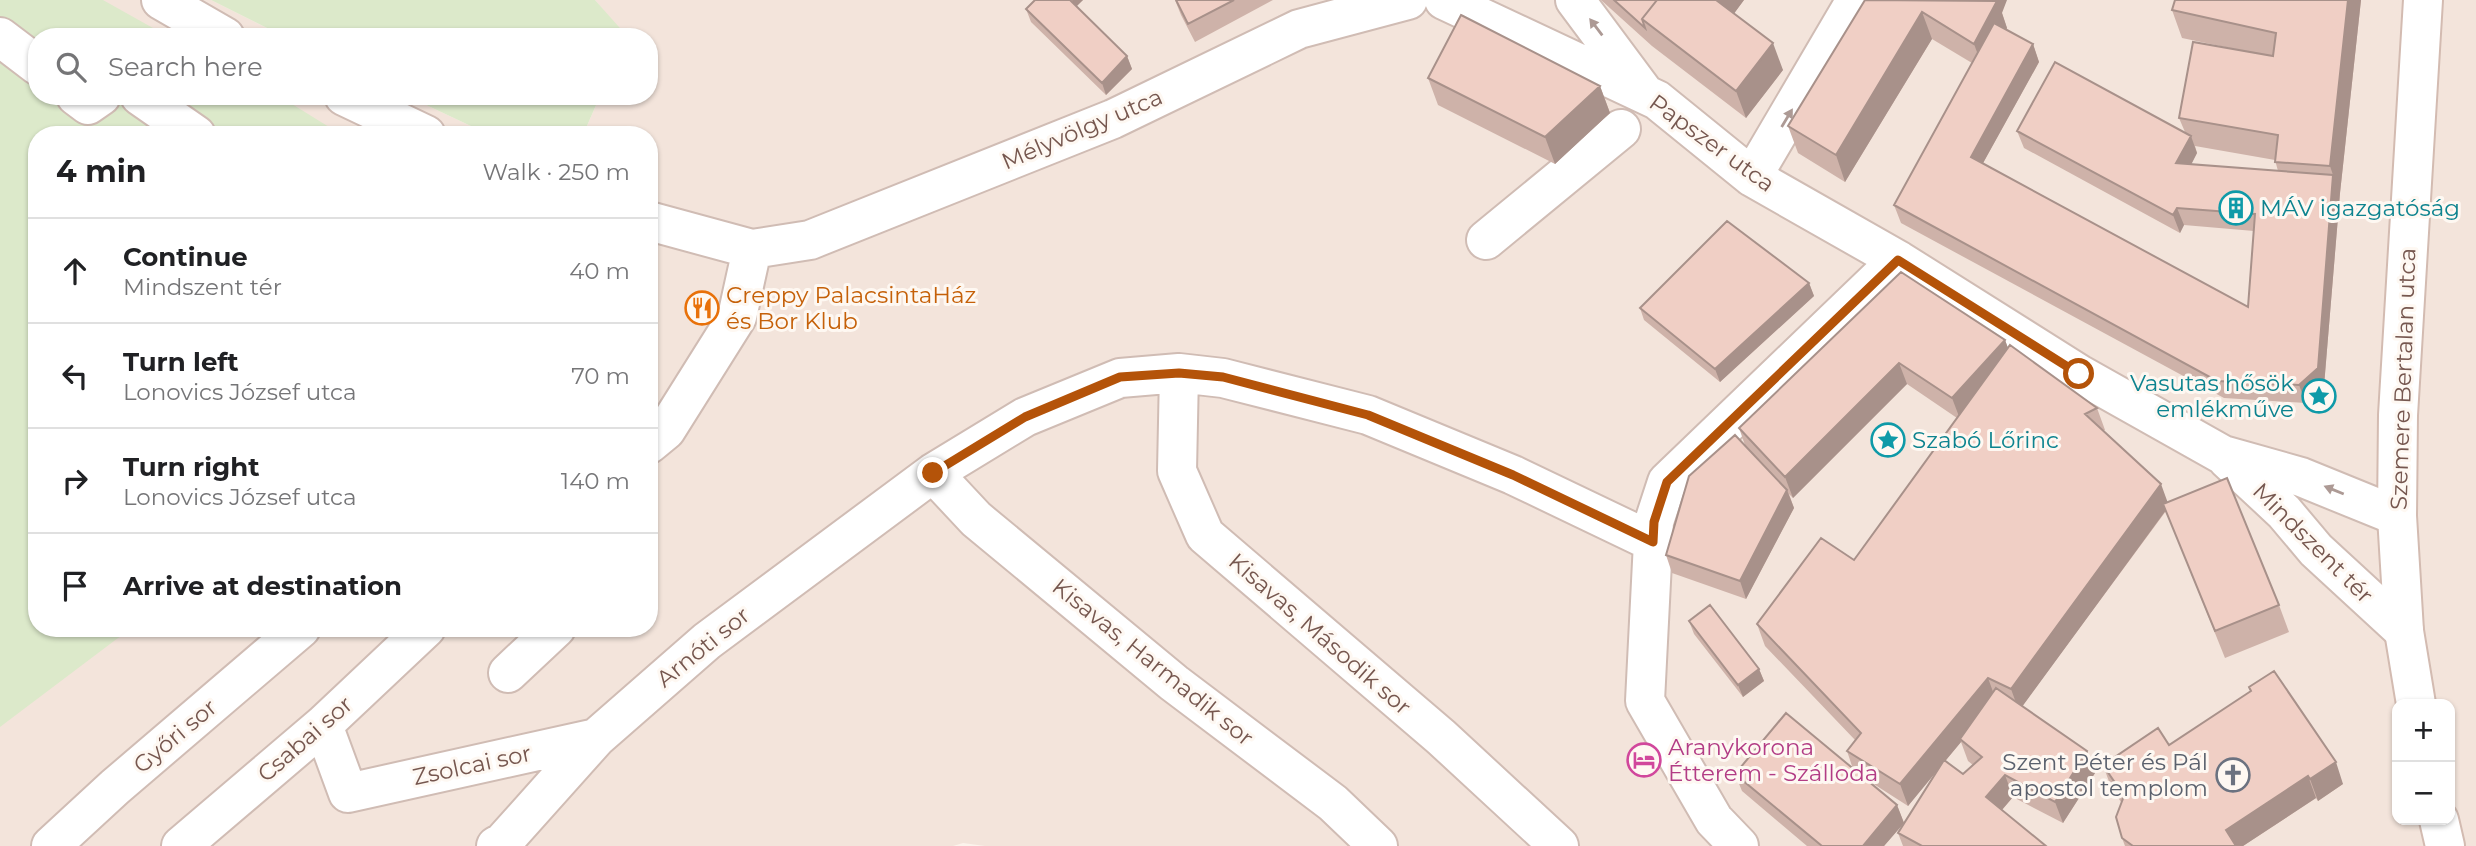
<!DOCTYPE html>
<html lang="en">
<head>
<meta charset="utf-8">
<style>
	:root { --surface:#fff; --page:#f2f2f2; --text:#202124; --muted:#757577; --line:#e0e0e0 }
	body { margin:0; font-family:Montserrat,sans-serif; background:var(--page); color:var(--text) }
	.controls { position:absolute; right:21px; bottom:21px; display:grid; overflow:hidden; border-radius:14px; box-shadow:0 2px 5px #0004 }
	.controls button { width:63px; height:63px; display:grid; place-items:center; padding:0; border:0; border-bottom:2px solid var(--line); background:var(--surface); color:var(--text); font:35px sans-serif }
	.stop { position:absolute; width:21px; height:21px; margin:-16px; border:5px solid #b45309; border-radius:50%; background:#fff }
	.stop.end { background:#b45309; border-color:#fff; box-shadow:0 2px 7px #0008 }
	.list { margin:0; padding:0; list-style:none }
	h2 { display:flex; justify-content:space-between; align-items:center; height:91px; margin:0; padding:0 28px; font-size:30px }
	h2 small { font-size:23px; font-weight:400; color:var(--muted) }
	.list li { display:grid; grid-template-columns:46px 1fr auto; gap:21px; align-items:center; box-sizing:border-box; height:105px; padding:0 28px; border-top:2px solid var(--line) }
	.list b { display:block; font-size:26px; white-space:nowrap }
	.list p { margin:0; font-size:23px; white-space:nowrap; color:var(--muted) }
	.list em { font-size:23px; font-style:normal; color:var(--muted) }
	.icon { flex:none; width:38px; height:38px; fill:none; stroke:currentColor; stroke-width:2; stroke-linecap:round; stroke-linejoin:round }
	.map { position:relative; flex:none; width:2476px; height:846px; overflow:hidden }
	.search { position:absolute; background:var(--surface); box-shadow:0 2px 5px #0004; left:28px; top:28px; width:630px; height:77px; display:flex; align-items:center; gap:18px; box-sizing:border-box; padding:0 24px; border-radius:28px; color:var(--muted); font-size:26px }
	.panel { position:absolute; background:var(--surface); box-shadow:0 2px 5px #0004; left:28px; top:126px; width:630px; height:511px; border-radius:28px }
	.map>svg:first-child { display:block }
	.residential { fill:#f3e4db; fill-rule:evenodd }
	.green { fill:#dce9ca }
	.lines { fill:none; stroke-linecap:round; stroke-linejoin:round }
	.street-casing { stroke:#d0bcb4; stroke-width:42 }
	.secondary-casing { stroke:#d3bbb1; stroke-width:42 }
	.street { stroke:#fff; stroke-width:38 }
	.secondary { stroke:#fff; stroke-width:38 }
	.wall { fill:#ceb2a9; fill-rule:evenodd }
	.shaded-wall { fill:#a8918a }
	.building { fill:#f0cfc5; stroke:#a8918a; stroke-width:2 }
	.oneway { fill:#ad9a95 }
	.route { stroke:#b45309; stroke-width:9 }
	.labels { text-anchor:middle; dominant-baseline:central; stroke-width:6; stroke-linejoin:round; paint-order:stroke }
	.street-label { font-size:23px; fill:#76574f; stroke:#fef8f2 }
	.culture-label { font-size:23px; fill:#0d838f; stroke:#fef8f2; text-anchor:start }
	.food-label { font-size:23px; fill:#c56008; stroke:#fef8f2; text-anchor:start }
	.hotel-label { font-size:23px; fill:#b23c85; stroke:#fef8f2; text-anchor:start }
	.worship-label { font-size:23px; fill:#5b616d; stroke:#fef8f2; text-anchor:end }
</style>
</head>
<body>
<div class="map">
<svg width="2476" height="846" viewBox="0 0 2476 846">
	<rect width="100%" height="100%" fill="#fcf3ec"/>
	<!-- residential -->
	<path class="residential" d="M 66,0 L 211,0 L 285,37 L 112,37 Z
		M 595,0 L 2476,0 L 2476,846 L 985,846 L 963,843 L 953,846 L 0,846 L 0,691 L 81,628 L 649,628 L 649,135 L 583,135 L 600,96 L 649,96 L 649,37 L 626,37 ZM 2397,704 L 2450,704 L 2450,820 L 2397,820 Z
		M 186,96 L 407,96 L 490,135 L 234,135 Z"/>
	<!-- green -->
	<path class="green" d="M 0,0 L 103,0 L 169,37 L 37,37 L 37,96 L 279,96 L 342,135 L 37,135 L 37,628 L 137,628 L 118,638 L 0,727 Z
		M 211,0 L 595,0 L 627,36 L 285,37 Z
		M 407,96 L 600,96 L 583,135 L 490,135 Z"/>
	<g class="lines">
		<defs>
			<path id="street" d="M 161,0 L 225,37
				M 1444,0 L 1657,100 L 1752,177 L 1898,260 L 2079,374 L 2223,455 L 2301,477 L 2397,516
				M 1575,0 L 1642,90
				M 0,37 L 37,65
				M 76,96 L 88,105 L 101,96
				M 140,96 L 196,135
				M 344,96 L 426,135
				M 1752,177 L 1856,0
				M 649,221 L 752,249 L 810,240 L 1113,119 L 1299,29 L 1408,0
				M 1486,240 L 1621,129
				M 1179,373 L 1177,471 L 1205,535 L 1441,737 L 1559,846
				M 649,444 L 666,430 L 737,317 L 752,249
				M 2227,459 L 2284,512 L 2316,550 L 2404,631
				M 933,473 L 976,519 L 1174,683 L 1333,803 L 1378,846
				M 1653,542 L 1645,701 L 1714,820 L 1739,846
				M 508,673 L 556,628
				M 323,725 L 348,793 L 596,738
				M 51,846 L 115,787 L 301,628
				M 181,846 L 323,725 L 426,628
				M 496,846 L 503,842 L 596,738 L 707,641 L 933,473 L 1025,417 L 1120,378 L 1179,373 L 1223,378 L 1368,415 L 1513,475 L 1653,542 L 1654,522 L 1667,482 L 1898,260"/>
			<path id="secondary" d="M 2416,704 L 2404,631 L 2397,516 L 2398,415 L 2423,0
				M 2439,820 L 2445,846"/>
		</defs>
		<!-- street casing -->
		<use href="#street" class="street-casing"/>
		<!-- secondary casing -->
		<use href="#secondary" class="secondary-casing"/>
		<!-- street -->
		<use href="#street" class="street"/>
		<!-- secondary -->
		<use href="#secondary" class="secondary"/>
	</g>
	<!-- wall -->
	<path class="wall" d="M 1035,0 L 1083,0 L 1076,6 L 1127,56 L 1132,69 L 1106,95 L 1031,22 L 1026,9 Z
		M 1175,0 L 1273,0 L 1195,42 L 1181,15 Z
		M 1601,0 L 1744,0 L 1734,13 L 1783,70 L 1746,118 L 1652,46 Z
		M 1865,0 L 2002,13 L 2007,28 L 2006,30 L 2033,44 L 2039,62 L 1983,163 L 2248,307 L 2254,231 L 2184,225 L 2180,233 L 2024,148 L 2017,131 L 2185,132 L 2179,118 L 2249,52 L 2182,38 L 2172,10 L 2175,0 L 2361,0 L 2340,193 L 2324,386 L 2306,403 L 2224,398 L 1901,223 L 1894,205 L 1972,63 L 1932,39 L 1845,182 L 1798,153 L 1788,126 ZM 2195,146 L 2275,160 L 2278,171 L 2191,164 L 2197,153 Z
		M 1428,78 L 1600,86 L 1610,113 L 1555,164 L 1438,105 Z
		M 1901,272 L 2005,340 L 2008,348 L 2097,408 L 2105,430 L 2103,431 L 2168,502 L 2279,605 L 2289,632 L 2225,658 L 2166,511 L 2022,706 L 2087,751 L 2095,773 L 2063,823 L 2013,797 L 2002,810 L 2046,846 L 1903,846 L 1898,833 L 1937,770 L 1908,806 L 1869,781 L 1897,805 L 1904,823 L 1884,846 L 1807,846 L 1742,791 L 1735,774 L 1853,769 L 1847,751 L 1856,741 L 1765,646 L 1757,624 L 1854,560 L 1957,418 L 1907,384 L 1793,498 L 1789,494 L 1794,508 L 1746,599 L 1672,573 L 1666,555 L 1745,445 L 1739,428 ZM 1961,742 L 1968,761 L 1973,765 L 1963,774 L 1945,761 Z
		M 1809,283 L 1814,296 L 1720,382 L 1644,320 L 1640,308 Z
		M 1689,621 L 1759,669 L 1764,681 L 1743,697 L 1694,634 Z
		M 2249,687 L 2343,784 L 2318,801 L 2316,798 L 2243,846 L 2125,846 L 2122,838 L 2121,802 L 2111,787 L 2103,765 L 2169,745 L 2251,691 Z"/>
	<!-- shaded-wall -->
	<path class="shaded-wall" d="M 1072,0 L 1083,0 L 1075,8 Z
		M 1715,0 L 1744,0 L 1725,26 Z
		M 1990,0 L 2007,0 L 2002,13 L 2007,28 L 1984,71 L 1974,44 Z
		M 2348,0 L 2361,0 L 2340,193 L 2324,386 L 2306,403 L 2299,385 L 2333,175 L 2330,166 Z
		M 1922,12 L 1932,39 L 1845,182 L 1836,155 Z
		M 1773,43 L 1783,70 L 1746,118 L 1736,91 Z
		M 2033,44 L 2039,62 L 1977,174 L 1971,157 Z
		M 1127,56 L 1132,69 L 1106,95 L 1102,83 Z
		M 1600,86 L 1610,113 L 1555,164 L 1545,137 Z
		M 2191,136 L 2197,153 L 2183,181 L 2176,163 Z
		M 2177,208 L 2184,225 L 2180,233 L 2173,215 Z
		M 1809,283 L 1814,296 L 1720,382 L 1715,369 Z
		M 2005,340 L 2013,362 L 1960,419 L 1952,398 Z
		M 1899,363 L 1907,384 L 1793,498 L 1785,477 Z
		M 2161,484 L 2169,506 L 2019,711 L 2011,689 Z
		M 1787,490 L 1794,508 L 1746,599 L 1740,581 Z
		M 1759,669 L 1764,681 L 1743,697 L 1738,685 Z
		M 1988,678 L 1996,700 L 1960,739 L 1961,742 L 1908,806 L 1900,784 Z
		M 2087,751 L 2095,773 L 2063,823 L 2055,802 Z
		M 2336,762 L 2343,784 L 2318,801 L 2310,779 Z
		M 2005,775 L 2013,797 L 1994,819 L 1986,797 Z
		M 2308,776 L 2316,798 L 2243,846 L 2232,846 L 2226,830 Z
		M 1897,805 L 1904,823 L 1884,846 L 1863,846 Z"/>
	<!-- building -->
	<path class="building" d="M 1035,0 L 1070,0 L 1127,56 L 1102,83 L 1026,9 Z
		M 1176,0 L 1234,0 L 1188,24 Z
		M 1614,0 L 1657,0 L 1642,19 L 1645,28 Z
		M 1657,0 L 1716,0 L 1773,43 L 1736,91 L 1642,19 Z
		M 1865,0 L 1997,1 L 1974,44 L 1922,12 L 1836,155 L 1788,126 Z
		M 2175,0 L 2348,0 L 2330,166 L 2275,162 L 2278,135 L 2179,118 L 2193,42 L 2273,56 L 2276,33 L 2172,10 Z
		M 1461,15 L 1600,86 L 1545,137 L 1428,78 Z
		M 1994,23 L 2033,44 L 1971,157 L 2248,307 L 2255,214 L 2177,208 L 2173,215 L 2017,131 L 2055,62 L 2191,136 L 2176,163 L 2333,175 L 2318,368 L 2299,385 L 2217,381 L 1894,205 Z
		M 1727,221 L 1809,283 L 1715,369 L 1640,308 Z
		M 1901,272 L 2005,340 L 1952,398 L 1899,363 L 1785,477 L 1739,428 Z
		M 2010,345 L 2097,408 L 2085,414 L 2161,484 L 2011,689 L 1988,678 L 1900,784 L 1847,751 L 1861,733 L 1757,624 L 1821,538 L 1854,560 Z
		M 1735,435 L 1787,490 L 1740,581 L 1666,555 L 1689,476 Z
		M 2227,478 L 2279,605 L 2215,631 L 2163,504 Z
		M 1710,605 L 1759,669 L 1738,685 L 1689,621 Z
		M 2274,671 L 2336,762 L 2310,779 L 2308,776 L 2226,830 L 2236,846 L 2133,846 L 2122,838 L 2116,817 L 2124,796 L 2103,765 L 2158,728 L 2169,745 L 2251,691 L 2249,687 Z
		M 1996,688 L 2087,751 L 2055,802 L 2005,775 L 1986,797 L 2046,846 L 1922,846 L 1898,833 L 1944,760 L 1963,774 L 1982,757 L 1960,739 Z
		M 1786,713 L 1897,805 L 1863,846 L 1822,846 L 1735,774 Z"/>
	<!-- one-way arrows -->
	<defs><path id="oneway-solid" d="M-6-.8H1V-3.2L6.5 0L1 3.2V.8H-6Z" transform="scale(1.75)"/></defs>
	<g class="oneway">
		<use href="#oneway-solid" transform="translate(1596 27) rotate(-127)"/>
		<use href="#oneway-solid" transform="translate(1787 118) rotate(-59)"/>
		<use href="#oneway-solid" transform="translate(2334 490) rotate(-158)"/>
	</g>
	<g class="lines">
		<!-- route -->
		<path class="route" d="M 933,473 L 1025,417 L 1120,377 L 1179,373 L 1223,377 L 1368,415 L 1513,475 L 1653,542 L 1654,522 L 1667,482 L 1898,260 L 2079,374"/>
	</g>
	<!-- icons -->
	<defs>
		<symbol id="building-ring" viewBox="-11 -11 22 22"><circle r="9.5" fill="#fef8f2" stroke="#0f9aa8" stroke-width="1.5"/><path d="M-4-6H4V6H1V3H-1V6H-4ZM-2.5-4.3h1.7v1.8h-1.7ZM.8-4.3h1.7v1.8H.8ZM-2.5-1h1.7V.8h-1.7ZM.8-1h1.7V.8H.8Z" fill="#0f9aa8"/></symbol>
		<symbol id="restaurant-ring" viewBox="-11 -11 22 22"><circle r="9.5" fill="#fef8f2" stroke="#e8710a" stroke-width="1.5"/><path d="M-5-6h1v4h1v-4h1v4h1v-4h1v5L-1.5 .5V6h-2V.5L-5-1ZM5-6V6H3V1.5H1.5Q1.5-4 5-6Z" fill="#e8710a"/></symbol>
		<symbol id="sight-ring" viewBox="-11 -11 22 22"><circle r="9.5" fill="#fef8f2" stroke="#0f9aa8" stroke-width="1.5"/><path d="M0-6L1.8-2.2L6-1.7L2.9 1.2L3.7 5.4L0 3.3L-3.7 5.4L-2.9 1.2L-6-1.7L-1.8-2.2Z" fill="#0f9aa8"/></symbol>
		<symbol id="hotel-ring" viewBox="-11 -11 22 22"><circle r="9.5" fill="#fef8f2" stroke="#d1479c" stroke-width="1.5"/><path d="M-6-4.5h1.5V1H6V5H4.5V3h-9V5H-6ZM-4 0a1.8 1.8 0 1 1 3.6 0ZM.5 0V-2.5h3Q6-2.5 6 0Z" fill="#d1479c"/></symbol>
		<symbol id="church-ring" viewBox="-11 -11 22 22"><circle r="9.5" fill="#fef8f2" stroke="#6b7280" stroke-width="1.5"/><path d="M-1.2-6h2.4v3.5h3.3v2.4h-3.3V6h-2.4V-.1h-3.3v-2.4h3.3Z" fill="#6b7280"/></symbol>
	</defs>
	<g fill-rule="evenodd">
		<use href="#building-ring" x="2217" y="189" width="38" height="38"/>
		<use href="#restaurant-ring" x="683" y="289" width="38" height="38"/>
		<use href="#sight-ring" x="2300" y="377" width="38" height="38"/>
		<use href="#sight-ring" x="1869" y="421" width="38" height="38"/>
		<use href="#hotel-ring" x="1625" y="741" width="38" height="38"/>
		<use href="#church-ring" x="2214" y="756" width="38" height="38"/>
	</g>
	<g class="labels">
		<!-- street labels -->
		<g class="street-label">
			<text transform="translate(1082 129) rotate(-23)">Mélyvölgy utca</text>
			<text transform="translate(1712 143) rotate(36)">Papszer utca</text>
			<text transform="translate(2403 379) rotate(-88)">Szemere Bertalan utca</text>
			<text transform="translate(2313 543) rotate(45)">Mindszent tér</text>
			<text transform="translate(1320 634) rotate(41)">Kisavas, Második sor</text>
			<text transform="translate(703 647) rotate(-39)">Arnóti sor</text>
			<text transform="translate(1153 662) rotate(39)">Kisavas, Harmadik sor</text>
			<text transform="translate(175 736) rotate(-40)">Győri sor</text>
			<text transform="translate(305 739) rotate(-41)">Csabai sor</text>
			<text transform="translate(472 765) rotate(-12)">Zsolcai sor</text>
		</g>
		<!-- culture labels -->
		<g class="culture-label">
			<text x="2260" y="208">MÁV igazgatóság</text>
			<text x="2294" y="383" text-anchor="end">Vasutas hősök<tspan x="2294" dy="26">emlékműve</tspan></text>
			<text x="1912" y="440">Szabó Lőrinc</text>
		</g>
		<!-- food labels -->
		<g class="food-label">
			<text x="726" y="295">Creppy PalacsintaHáz<tspan x="726" dy="26">és Bor Klub</tspan></text>
		</g>
		<!-- hotel labels -->
		<g class="hotel-label">
			<text x="1668" y="747">Aranykorona<tspan x="1668" dy="26">Étterem - Szálloda</tspan></text>
		</g>
		<!-- worship labels -->
		<g class="worship-label">
			<text x="2208" y="762">Szent Péter és Pál<tspan x="2208" dy="26">apostol templom</tspan></text>
		</g>
	</g>
</svg>
<div class="controls">
<button>+</button>
<button>−</button>
</div>
<div class="stop" style="left:2079px;top:374px"></div>
<div class="stop end" style="left:933px;top:473px"></div>
<div class="search"><svg class="icon" aria-label="search" viewBox="0 0 24 24"><circle cx="10" cy="10" r="6"/><path d="M15 15l6 6"/></svg>Search here</div>
<section class="panel">
<h2>4 min<small>Walk · 250 m</small></h2>
<ul class="list">
<li><svg class="icon" aria-label="ahead" viewBox="0 0 24 24"><path d="M12 20V5M6 11l6-6 6 6"/></svg><div><b>Continue</b><p>Mindszent tér</p></div><em>40 m</em></li>
<li><svg class="icon" aria-label="left" viewBox="0 0 24 24"><path d="M17 20v-9H6M10 6l-5 5 5 5"/></svg><div><b>Turn left</b><p>Lonovics József utca</p></div><em>70 m</em></li>
<li><svg class="icon" aria-label="right" viewBox="0 0 24 24"><path d="M7 20v-9h11M14 6l5 5-5 5"/></svg><div><b>Turn right</b><p>Lonovics József utca</p></div><em>140 m</em></li>
<li><svg class="icon" aria-label="arrive" viewBox="0 0 24 24"><path d="M6 21V4h12l-3 4 3 4H6"/></svg><div><b>Arrive at destination</b></div></li>
</ul>
</section>
</div>
</body>
</html>
